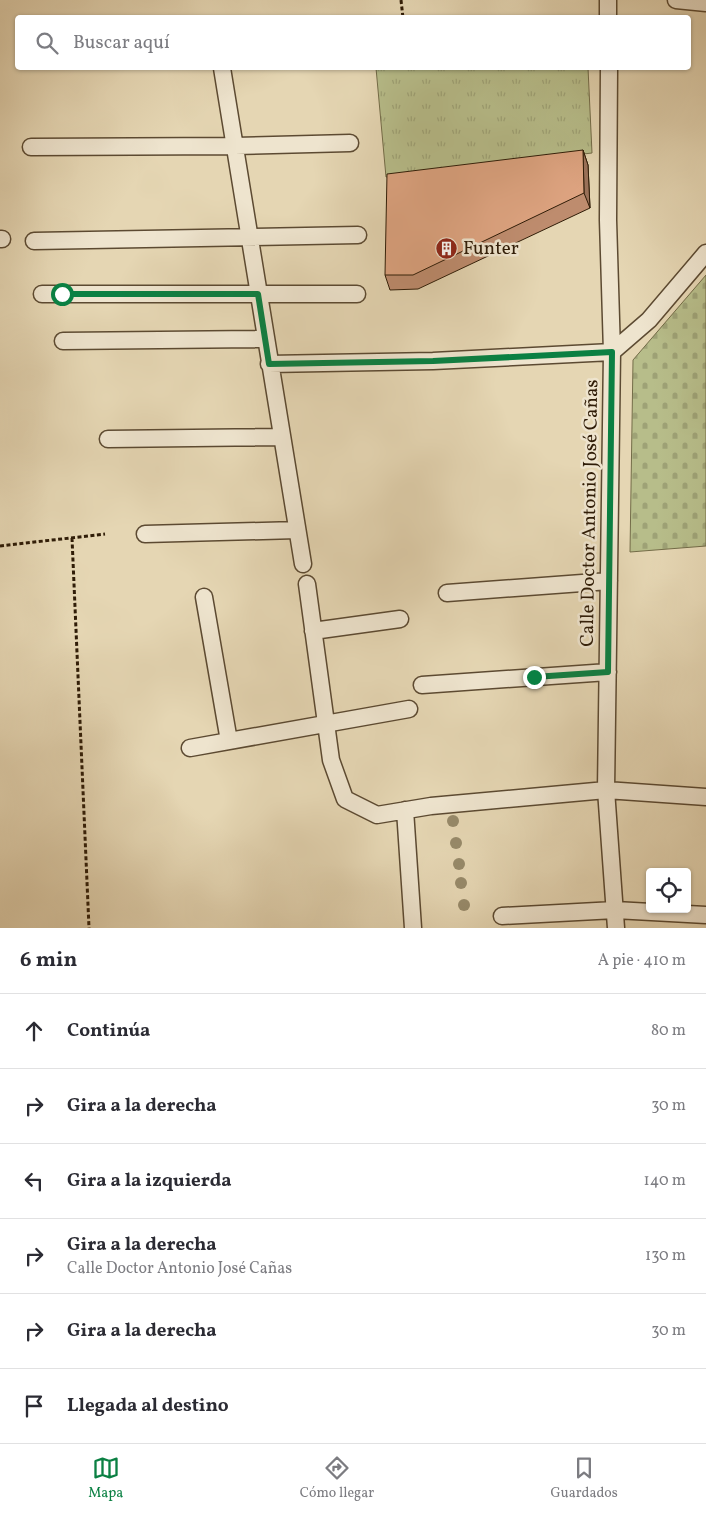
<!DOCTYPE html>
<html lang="es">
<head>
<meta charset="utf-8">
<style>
	:root { --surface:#fff; --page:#f7f7f7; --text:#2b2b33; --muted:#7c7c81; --line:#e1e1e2; --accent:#0b8043 }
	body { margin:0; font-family:Vollkorn,serif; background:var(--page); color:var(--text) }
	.controls { position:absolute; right:15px; bottom:15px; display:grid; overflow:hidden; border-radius:5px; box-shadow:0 1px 4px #0004 }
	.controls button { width:45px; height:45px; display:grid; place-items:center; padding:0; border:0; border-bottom:1px solid var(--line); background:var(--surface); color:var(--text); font:25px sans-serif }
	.stop { position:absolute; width:15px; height:15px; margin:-11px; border:4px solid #0b8043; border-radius:50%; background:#fff }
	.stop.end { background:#0b8043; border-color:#fff; box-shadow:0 1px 5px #0008 }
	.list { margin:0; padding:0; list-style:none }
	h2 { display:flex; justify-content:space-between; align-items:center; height:65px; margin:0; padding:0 20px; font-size:21px }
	h2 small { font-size:16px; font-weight:400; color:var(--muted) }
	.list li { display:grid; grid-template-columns:32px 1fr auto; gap:15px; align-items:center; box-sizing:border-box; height:75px; padding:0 20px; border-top:1px solid var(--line) }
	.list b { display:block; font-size:19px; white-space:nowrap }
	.list p { margin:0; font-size:16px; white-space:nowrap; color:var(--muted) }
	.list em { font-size:16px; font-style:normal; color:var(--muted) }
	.icon { flex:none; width:28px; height:28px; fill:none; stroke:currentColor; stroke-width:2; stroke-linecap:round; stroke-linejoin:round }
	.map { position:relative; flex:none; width:706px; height:928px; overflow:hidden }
	.search { position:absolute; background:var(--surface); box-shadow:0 1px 4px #0004; left:15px; right:15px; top:15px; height:55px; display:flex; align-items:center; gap:12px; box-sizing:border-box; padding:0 18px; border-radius:5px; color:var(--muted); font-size:19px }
	.sheet { height:515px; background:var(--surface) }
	nav { display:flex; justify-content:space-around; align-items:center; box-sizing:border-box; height:70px; border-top:1px solid var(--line); background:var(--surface); font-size:14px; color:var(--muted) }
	nav a { display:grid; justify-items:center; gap:2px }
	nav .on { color:var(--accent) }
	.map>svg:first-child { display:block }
	.grass { fill:url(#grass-tufts); stroke:#736c48 }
	.cemetery { fill:url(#cemetery-stones); stroke:#736c48 }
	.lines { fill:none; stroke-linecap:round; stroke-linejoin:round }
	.minor-casing { stroke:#5c4a32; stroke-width:19 }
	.path { stroke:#2f1c07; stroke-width:3; stroke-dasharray:4 2.5; stroke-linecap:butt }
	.minor { stroke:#eee4ce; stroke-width:16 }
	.tree { fill:#978a6a }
	.wall { fill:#be8c6e; stroke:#2f1c07 }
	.shaded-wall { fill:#9b725a; stroke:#2f1c07 }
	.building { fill:#dda380; stroke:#2f1c07 }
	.route { stroke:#0b8043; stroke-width:6 }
	.labels { text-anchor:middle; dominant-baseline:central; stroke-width:5; stroke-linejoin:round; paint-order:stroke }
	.poi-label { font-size:19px; fill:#2f1c07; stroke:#eee4ce; text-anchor:start }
	.street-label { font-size:19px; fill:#2f1c07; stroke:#eee4ce }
</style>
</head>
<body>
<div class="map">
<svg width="706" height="928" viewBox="0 0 706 928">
	<defs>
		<pattern id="grass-tufts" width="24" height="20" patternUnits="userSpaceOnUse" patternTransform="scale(1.25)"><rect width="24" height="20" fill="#b7bd8a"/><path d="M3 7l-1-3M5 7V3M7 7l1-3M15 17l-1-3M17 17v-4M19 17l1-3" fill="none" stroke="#9ea276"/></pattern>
		<pattern id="cemetery-stones" width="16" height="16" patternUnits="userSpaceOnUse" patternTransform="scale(1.25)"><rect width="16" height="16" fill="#b7bd8a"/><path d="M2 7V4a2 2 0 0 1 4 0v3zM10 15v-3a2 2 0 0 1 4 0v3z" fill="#9ea276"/></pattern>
	</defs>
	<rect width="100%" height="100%" fill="#e5d6b3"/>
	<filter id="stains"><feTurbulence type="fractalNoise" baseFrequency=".004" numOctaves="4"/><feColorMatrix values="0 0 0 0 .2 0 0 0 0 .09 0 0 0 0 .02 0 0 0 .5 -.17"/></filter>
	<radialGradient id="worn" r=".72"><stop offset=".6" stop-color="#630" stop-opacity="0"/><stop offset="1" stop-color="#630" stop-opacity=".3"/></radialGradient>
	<!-- grass -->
	<path class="grass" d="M 376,68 L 588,68 L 592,153 L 386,177 Z"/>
	<!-- cemetery -->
	<path class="cemetery" d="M 706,275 L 706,546 L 630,552 L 633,360 Z"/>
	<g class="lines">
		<defs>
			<path id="minor" d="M 608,0 L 608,18
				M 676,0 L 706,3
				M 222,68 L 303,564
				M 609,68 L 608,220 L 612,352 L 606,790 L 616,928
				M 31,147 L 235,146 L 350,143
				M 0,239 L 2,239
				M 34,241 L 358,235
				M 42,294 L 357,294
				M 63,341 L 265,339
				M 612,352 L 649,320 L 706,253
				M 269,364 L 433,361 L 612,352
				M 108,439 L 281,437
				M 145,534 L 297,530
				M 307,584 L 331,760 L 345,799 L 377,815 L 431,806 L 606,790 L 706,797
				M 447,593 L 609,581
				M 204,597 L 229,741
				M 313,631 L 400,619
				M 422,685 L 608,672
				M 190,748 L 409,709
				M 405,810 L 413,928
				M 502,916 L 615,910 L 706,915"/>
		</defs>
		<!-- minor casing -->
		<use href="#minor" class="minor-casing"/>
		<!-- path -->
		<path class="path" d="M 401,0 L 403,18
			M 72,538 L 89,928
			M 0,546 L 105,534"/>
		<!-- minor -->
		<use href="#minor" class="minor"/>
	</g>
	<!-- trees -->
	<g class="tree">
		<circle cx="453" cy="821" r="6"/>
		<circle cx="456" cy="843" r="6"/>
		<circle cx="459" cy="864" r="6"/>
		<circle cx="461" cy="883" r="6"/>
		<circle cx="464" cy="905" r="6"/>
	</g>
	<!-- wall -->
	<path class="wall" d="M 583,150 L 588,165 L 590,208 L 418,289 L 390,290 L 385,275 Z"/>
	<!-- shaded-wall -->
	<path class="shaded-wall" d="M 583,150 L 588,165 L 590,208 L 584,193 Z"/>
	<!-- building -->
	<path class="building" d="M 583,150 L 584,193 L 413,275 L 385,275 L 387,174 Z"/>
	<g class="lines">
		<!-- route -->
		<path class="route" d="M 62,294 L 258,294 L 269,364 L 433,361 L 612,352 L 608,672 L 534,677"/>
	</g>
	<!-- icons -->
	<defs>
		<symbol id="building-disc" viewBox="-11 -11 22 22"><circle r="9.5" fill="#8f2418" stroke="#eee4ce"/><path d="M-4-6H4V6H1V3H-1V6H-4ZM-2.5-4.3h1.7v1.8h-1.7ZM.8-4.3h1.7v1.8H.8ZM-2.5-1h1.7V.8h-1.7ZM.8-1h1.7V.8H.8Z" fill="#fff"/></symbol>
	</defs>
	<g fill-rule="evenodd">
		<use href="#building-disc" x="434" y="236" width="25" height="25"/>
	</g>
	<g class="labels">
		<!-- poi labels -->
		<g class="poi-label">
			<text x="463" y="249">Funter</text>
		</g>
		<!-- street labels -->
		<g class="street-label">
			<text transform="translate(590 513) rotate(-89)">Calle Doctor Antonio José Cañas</text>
		</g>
	</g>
	<rect width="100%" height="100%" filter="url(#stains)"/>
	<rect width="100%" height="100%" fill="url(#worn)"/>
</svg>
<div class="controls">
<button><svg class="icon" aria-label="locate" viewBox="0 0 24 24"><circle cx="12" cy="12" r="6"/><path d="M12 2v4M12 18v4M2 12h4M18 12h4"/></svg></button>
</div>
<div class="stop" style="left:62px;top:294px"></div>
<div class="stop end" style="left:534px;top:677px"></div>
<div class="search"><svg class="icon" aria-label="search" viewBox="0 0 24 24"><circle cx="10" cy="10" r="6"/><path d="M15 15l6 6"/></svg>Buscar aquí</div>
</div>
<section class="sheet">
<h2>6 min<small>A pie · 410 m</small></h2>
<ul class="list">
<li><svg class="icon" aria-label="ahead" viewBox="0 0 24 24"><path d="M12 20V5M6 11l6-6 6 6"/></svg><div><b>Continúa</b></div><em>80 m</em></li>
<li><svg class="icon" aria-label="right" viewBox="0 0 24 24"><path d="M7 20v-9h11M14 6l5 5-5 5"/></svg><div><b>Gira a la derecha</b></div><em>30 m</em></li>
<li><svg class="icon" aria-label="left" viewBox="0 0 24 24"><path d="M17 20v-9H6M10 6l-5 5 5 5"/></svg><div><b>Gira a la izquierda</b></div><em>140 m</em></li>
<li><svg class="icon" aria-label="right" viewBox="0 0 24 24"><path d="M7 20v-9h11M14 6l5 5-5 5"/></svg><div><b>Gira a la derecha</b><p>Calle Doctor Antonio José Cañas</p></div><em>130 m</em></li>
<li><svg class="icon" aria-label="right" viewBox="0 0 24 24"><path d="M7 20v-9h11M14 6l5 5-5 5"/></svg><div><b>Gira a la derecha</b></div><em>30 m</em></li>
<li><svg class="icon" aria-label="arrive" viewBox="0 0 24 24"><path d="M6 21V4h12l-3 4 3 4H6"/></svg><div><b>Llegada al destino</b></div></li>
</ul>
</section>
<nav>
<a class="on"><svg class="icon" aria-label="map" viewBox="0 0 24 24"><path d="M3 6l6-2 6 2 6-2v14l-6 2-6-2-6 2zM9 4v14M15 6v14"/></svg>Mapa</a>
<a><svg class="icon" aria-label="directions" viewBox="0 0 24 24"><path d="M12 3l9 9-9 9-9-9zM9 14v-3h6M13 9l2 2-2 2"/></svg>Cómo llegar</a>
<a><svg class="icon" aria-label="saved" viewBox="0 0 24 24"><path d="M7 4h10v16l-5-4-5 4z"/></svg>Guardados</a>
</nav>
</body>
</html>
